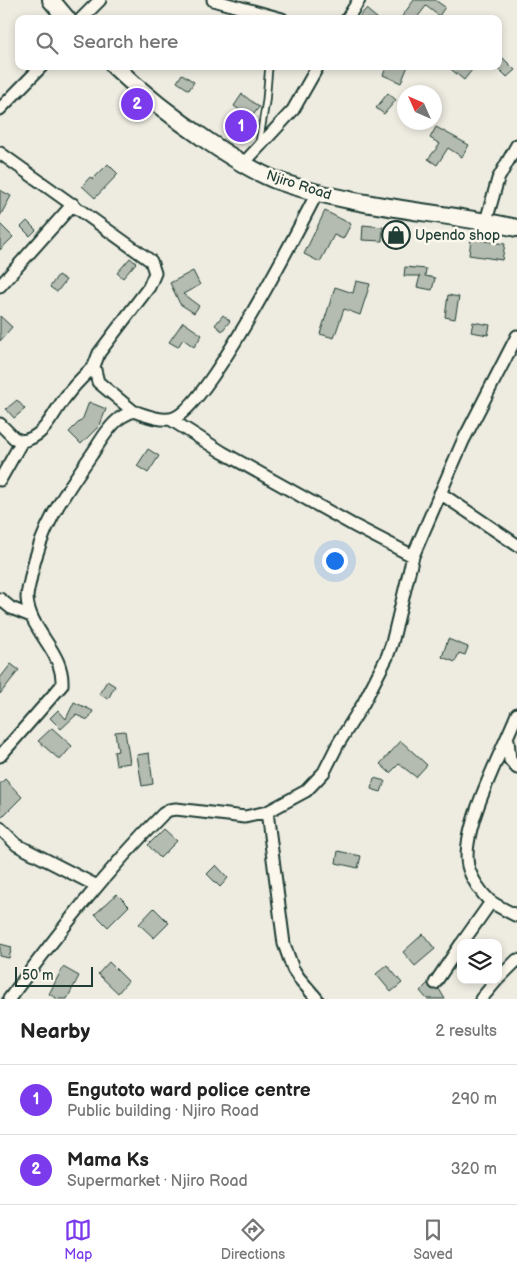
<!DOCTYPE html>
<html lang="en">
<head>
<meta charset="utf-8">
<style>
	:root { --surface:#fff; --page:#f6f6f6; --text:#222; --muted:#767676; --line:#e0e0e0; --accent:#7c3aed }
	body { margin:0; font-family:"Balsamiq Sans",sans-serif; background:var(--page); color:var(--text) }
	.controls { position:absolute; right:15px; bottom:15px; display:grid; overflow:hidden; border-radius:10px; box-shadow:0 2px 8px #0003 }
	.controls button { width:45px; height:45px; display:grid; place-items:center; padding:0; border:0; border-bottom:1px solid var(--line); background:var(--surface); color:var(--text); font:25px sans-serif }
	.compass { position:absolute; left:397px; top:85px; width:45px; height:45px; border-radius:50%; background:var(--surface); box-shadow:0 2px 8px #0003; rotate:315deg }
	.scale { position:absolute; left:15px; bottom:12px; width:78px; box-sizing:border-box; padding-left:5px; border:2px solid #1f3d34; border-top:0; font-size:14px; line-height:18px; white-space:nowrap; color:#1f3d34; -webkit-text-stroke:4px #fbf7ec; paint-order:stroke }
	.you { position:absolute; left:334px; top:560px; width:18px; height:18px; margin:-12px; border:4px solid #fff; border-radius:50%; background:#1a73e8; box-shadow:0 0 0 8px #1a73e833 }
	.badge { display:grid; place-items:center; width:32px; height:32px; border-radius:50%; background:var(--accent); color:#fff; font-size:16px; font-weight:700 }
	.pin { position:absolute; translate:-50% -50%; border:2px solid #fff; box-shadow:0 1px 5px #0006 }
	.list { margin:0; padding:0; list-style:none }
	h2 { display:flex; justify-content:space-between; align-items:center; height:65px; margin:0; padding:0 20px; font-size:21px }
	h2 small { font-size:16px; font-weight:400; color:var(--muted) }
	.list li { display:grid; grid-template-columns:32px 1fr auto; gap:15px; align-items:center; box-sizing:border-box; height:70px; padding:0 20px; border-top:1px solid var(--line) }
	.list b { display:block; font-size:19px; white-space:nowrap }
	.list p { margin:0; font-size:16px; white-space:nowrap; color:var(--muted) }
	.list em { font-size:16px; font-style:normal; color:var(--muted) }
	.icon { flex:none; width:28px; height:28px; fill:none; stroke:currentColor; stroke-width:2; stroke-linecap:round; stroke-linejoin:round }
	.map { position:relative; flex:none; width:517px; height:999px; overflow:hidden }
	.search { position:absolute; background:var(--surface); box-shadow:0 2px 8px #0003; left:15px; right:15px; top:15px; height:55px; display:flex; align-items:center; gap:12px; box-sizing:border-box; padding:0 18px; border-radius:10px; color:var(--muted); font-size:19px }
	.sheet { height:205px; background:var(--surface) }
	nav { display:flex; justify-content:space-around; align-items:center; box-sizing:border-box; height:70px; border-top:1px solid var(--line); background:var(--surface); font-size:14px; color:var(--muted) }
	nav a { display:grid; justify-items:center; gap:2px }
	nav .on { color:var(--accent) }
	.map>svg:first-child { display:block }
	.building { fill:#b4bbb0; stroke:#1f3d34 }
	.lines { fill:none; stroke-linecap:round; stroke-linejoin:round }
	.lane-casing { stroke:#1f3d34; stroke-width:9 }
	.street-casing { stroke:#1f3d34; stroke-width:15 }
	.secondary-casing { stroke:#1f3d34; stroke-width:20 }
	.lane { stroke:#fbf7ec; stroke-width:5.5 }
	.street { stroke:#fbf7ec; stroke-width:11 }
	.secondary { stroke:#fbf7ec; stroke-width:16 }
	.labels { text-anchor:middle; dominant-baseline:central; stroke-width:5; stroke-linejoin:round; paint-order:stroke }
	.street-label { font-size:14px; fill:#1f3d34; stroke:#fbf7ec }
	.poi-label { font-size:14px; fill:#1f3d34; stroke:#fbf7ec; text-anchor:start }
</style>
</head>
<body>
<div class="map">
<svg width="517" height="999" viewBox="0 0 517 999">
	<rect width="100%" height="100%" fill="#eeece1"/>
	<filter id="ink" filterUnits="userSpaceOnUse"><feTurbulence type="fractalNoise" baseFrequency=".02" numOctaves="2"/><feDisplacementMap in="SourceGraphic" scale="10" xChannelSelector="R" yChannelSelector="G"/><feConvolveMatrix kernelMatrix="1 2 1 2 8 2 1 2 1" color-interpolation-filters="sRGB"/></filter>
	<g filter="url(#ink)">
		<!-- building -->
		<path class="building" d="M 414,0 L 435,0 L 445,7 L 439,16 L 426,6 L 416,19 L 400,19 Z
			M 366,9 L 378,19 L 357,19 Z
			M 502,57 L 515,70 L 507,77 L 498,68 L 498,61 Z
			M 387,66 L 408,66 L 401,83 L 383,75 Z
			M 447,66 L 475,66 L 464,80 Z
			M 182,74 L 194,82 L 189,90 L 177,82 Z
			M 388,93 L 396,100 L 384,114 L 376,108 Z
			M 242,94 L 259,107 L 251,118 L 234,106 Z
			M 436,127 L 469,145 L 462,157 L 448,148 L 437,165 L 428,159 L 440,144 L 430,138 Z
			M 108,164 L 118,174 L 95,198 L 82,186 L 90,177 L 93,179 Z
			M 0,190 L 11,196 L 0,216 Z
			M 325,211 L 351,224 L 343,239 L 334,235 L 320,262 L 304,254 Z
			M 27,221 L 36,230 L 30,236 L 21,227 Z
			M 0,224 L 13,237 L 0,250 Z
			M 363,225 L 383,227 L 382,241 L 362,240 Z
			M 471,239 L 505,244 L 502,260 L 469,255 Z
			M 130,258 L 136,263 L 123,278 L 117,273 Z
			M 405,267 L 426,269 L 425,276 L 435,278 L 432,290 L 417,287 L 420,276 L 404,276 Z
			M 193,271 L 200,285 L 183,294 L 199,306 L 194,313 L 180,304 L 170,283 Z
			M 58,275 L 66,280 L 57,292 L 50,287 Z
			M 356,281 L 370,284 L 360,315 L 344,309 L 334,338 L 320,334 L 335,287 L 353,293 Z
			M 448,295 L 459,297 L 455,319 L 445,317 Z
			M 223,315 L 230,321 L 222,331 L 215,325 Z
			M 0,316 L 12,327 L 0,341 Z
			M 183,322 L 202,335 L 194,347 L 183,339 L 178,347 L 169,342 Z
			M 473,322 L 490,325 L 488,335 L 471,332 Z
			M 17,400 L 25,409 L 14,418 L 6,409 Z
			M 89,402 L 106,409 L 100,425 L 81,444 L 69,432 L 83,418 Z
			M 148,449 L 159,456 L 148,473 L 137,466 Z
			M 448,639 L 468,647 L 465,655 L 459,653 L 455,662 L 442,657 Z
			M 11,664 L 19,670 L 0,694 L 0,678 Z
			M 107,681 L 115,686 L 108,699 L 99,694 Z
			M 74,702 L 93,711 L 88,720 L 76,715 L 61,729 L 50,718 L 58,710 L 66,719 Z
			M 52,728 L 72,746 L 60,760 L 38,741 Z
			M 125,731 L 130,763 L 116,765 L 114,752 L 118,751 L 115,732 Z
			M 401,741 L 427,765 L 416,777 L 399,764 L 390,773 L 380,764 Z
			M 149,753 L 153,784 L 142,786 L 137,755 Z
			M 374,778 L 385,781 L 381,792 L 371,789 Z
			M 5,779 L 22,797 L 0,819 L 0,784 Z
			M 164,829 L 177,841 L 160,858 L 148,845 Z
			M 338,851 L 361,856 L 358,868 L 336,863 Z
			M 216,865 L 228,878 L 220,887 L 207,874 Z
			M 117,894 L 129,906 L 108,927 L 95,914 Z
			M 154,908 L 169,923 L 154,938 L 139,924 Z
			M 423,934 L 435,949 L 415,966 L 403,952 Z
			M 0,944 L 12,947 L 9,958 L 0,956 Z
			M 109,962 L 128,981 L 118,993 L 98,974 Z
			M 387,965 L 402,983 L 391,992 L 376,974 Z
			M 63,967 L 79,976 L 67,999 L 58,999 L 49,994 Z
			M 428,983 L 431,989 L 439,989 L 445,999 L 427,999 L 420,991 Z"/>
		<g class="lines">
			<defs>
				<path id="lane" d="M 259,143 L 266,101 L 269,66"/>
				<path id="street" d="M 213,0 L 282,19
					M 81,19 L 100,0
					M 347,19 L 359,0
					M 0,109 L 42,66
					M 0,153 L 151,261 L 155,273 L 149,287 L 99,353 L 94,366 L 98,382 L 133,411
					M 243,164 L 293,110 L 318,66
					M 486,221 L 498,179 L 517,145
					M 0,286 L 73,204
					M 170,419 L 222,452 L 353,525 L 413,556
					M 0,424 L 14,438 L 22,441 C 46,437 53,412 67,395 C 75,384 85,375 94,366
					M 0,480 L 22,441
					M 440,493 L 517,545
					M 0,599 L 11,608 L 31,616
					M 517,714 C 503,750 460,829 468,866 C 471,878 481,893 490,901 C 498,907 508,911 517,916
					M 508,740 L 510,760 L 517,768
					M 0,756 L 62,685 C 64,651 29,631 27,598 C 27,591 30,583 31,576 C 41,527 64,494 92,454 C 100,442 108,427 120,418 C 124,415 129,413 133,411 C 145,415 162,422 174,418 C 208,405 297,232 317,193
					M 267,812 L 284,944 L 293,969 L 299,978 L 317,999
					M 0,828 L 17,845 L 97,886
					M 462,943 L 491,902
					M 498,979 L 517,960
					M 435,983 L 461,944
					M 9,999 C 57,935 106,871 163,814 L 169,810 L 176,809 L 245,817 L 267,812 L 306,791 L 324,772 L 338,744 L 363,704 L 387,657 L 392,643 L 413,556 L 463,441 L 517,336
					M 481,999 L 497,980"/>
				<path id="secondary" d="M 51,0 L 67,19
					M 114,66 C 144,95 175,119 209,142 C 231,157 254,172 278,181 C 355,208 438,211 517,228"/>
			</defs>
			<!-- lane casing -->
			<use href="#lane" class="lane-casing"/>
			<!-- street casing -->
			<use href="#street" class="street-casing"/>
			<!-- secondary casing -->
			<use href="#secondary" class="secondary-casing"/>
			<!-- lane -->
			<use href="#lane" class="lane"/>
			<!-- street -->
			<use href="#street" class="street"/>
			<!-- secondary -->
			<use href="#secondary" class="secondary"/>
		</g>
	</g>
	<!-- icons -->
	<defs>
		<symbol id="shop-ring" viewBox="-11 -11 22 22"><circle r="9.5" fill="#fbf7ec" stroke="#1f3d34" stroke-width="1.5"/><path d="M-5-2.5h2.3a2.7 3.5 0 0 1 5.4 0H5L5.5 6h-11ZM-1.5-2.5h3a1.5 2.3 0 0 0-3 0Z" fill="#1f3d34"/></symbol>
	</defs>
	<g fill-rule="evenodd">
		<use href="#shop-ring" x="380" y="219" width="32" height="32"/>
	</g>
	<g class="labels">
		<!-- street labels -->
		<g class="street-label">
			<text transform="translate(299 185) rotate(18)">Njiro Road</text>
		</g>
		<!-- poi labels -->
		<g class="poi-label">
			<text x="415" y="235">Upendo shop</text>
		</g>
	</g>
</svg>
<div class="controls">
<button><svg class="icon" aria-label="layers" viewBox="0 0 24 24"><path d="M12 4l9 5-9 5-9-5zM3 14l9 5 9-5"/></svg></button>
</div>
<svg class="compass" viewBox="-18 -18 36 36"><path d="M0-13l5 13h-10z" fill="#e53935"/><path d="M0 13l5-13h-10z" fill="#767676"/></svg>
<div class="scale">50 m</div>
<div class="you"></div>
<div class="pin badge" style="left:241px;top:126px">1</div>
<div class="pin badge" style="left:137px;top:104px">2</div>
<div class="search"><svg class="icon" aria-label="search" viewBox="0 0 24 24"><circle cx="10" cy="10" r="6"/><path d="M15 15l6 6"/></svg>Search here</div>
</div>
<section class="sheet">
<h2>Nearby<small>2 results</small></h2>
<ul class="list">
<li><span class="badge">1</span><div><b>Engutoto ward police centre</b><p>Public building · Njiro Road</p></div><em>290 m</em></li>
<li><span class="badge">2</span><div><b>Mama Ks</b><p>Supermarket · Njiro Road</p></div><em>320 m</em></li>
</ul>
</section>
<nav>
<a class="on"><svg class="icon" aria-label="map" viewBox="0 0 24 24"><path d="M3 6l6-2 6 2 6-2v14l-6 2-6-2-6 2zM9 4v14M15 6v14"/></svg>Map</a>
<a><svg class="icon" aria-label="directions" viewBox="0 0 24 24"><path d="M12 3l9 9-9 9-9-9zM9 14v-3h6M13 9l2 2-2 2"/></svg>Directions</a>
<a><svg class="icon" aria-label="saved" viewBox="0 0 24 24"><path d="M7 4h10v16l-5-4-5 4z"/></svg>Saved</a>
</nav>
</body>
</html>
